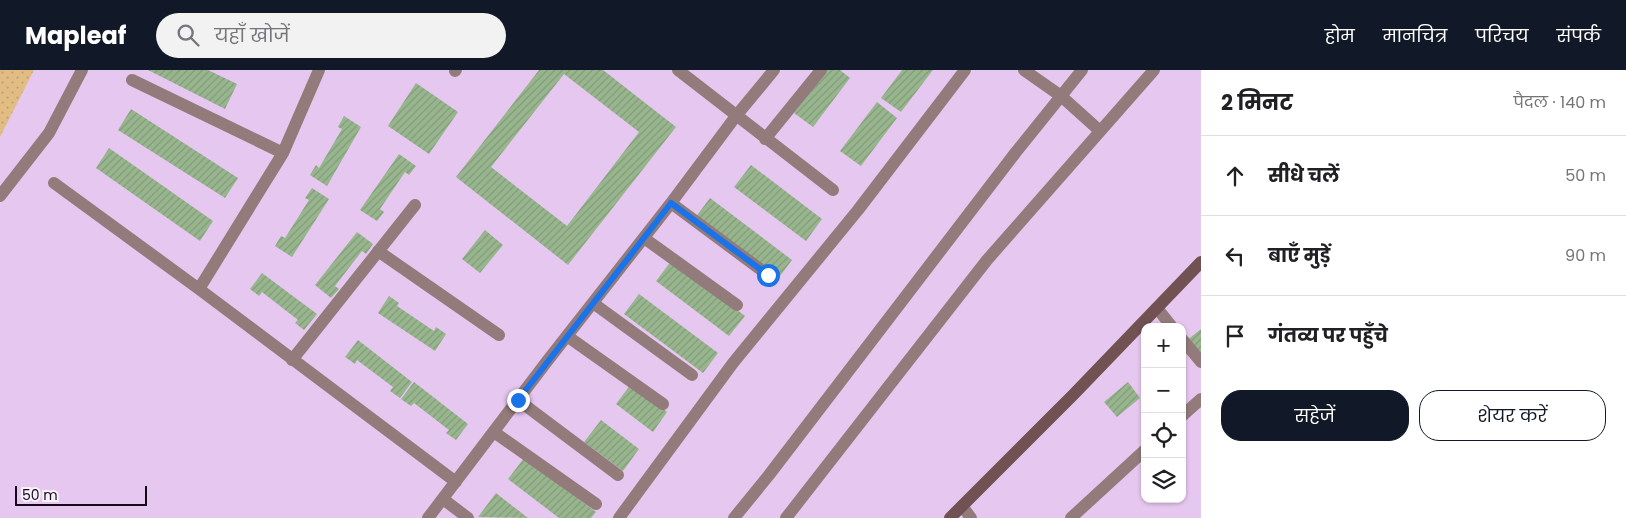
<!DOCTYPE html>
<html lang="hi">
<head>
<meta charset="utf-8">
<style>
	:root { --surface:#fff; --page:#f2f2f2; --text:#202124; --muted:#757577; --line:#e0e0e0; --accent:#111827 }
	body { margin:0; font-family:Poppins,"Noto Sans Devanagari",sans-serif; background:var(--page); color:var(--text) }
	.controls { position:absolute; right:15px; bottom:15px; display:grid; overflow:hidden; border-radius:10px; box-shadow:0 1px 4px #0004 }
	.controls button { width:45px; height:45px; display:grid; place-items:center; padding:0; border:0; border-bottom:1px solid var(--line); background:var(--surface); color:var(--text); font:25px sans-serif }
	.scale { position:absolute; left:15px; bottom:12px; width:132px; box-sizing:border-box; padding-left:5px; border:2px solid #150a18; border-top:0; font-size:14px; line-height:18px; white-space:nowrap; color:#150a18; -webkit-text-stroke:4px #faf1fd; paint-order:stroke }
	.stop { position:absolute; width:15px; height:15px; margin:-11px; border:4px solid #1a73e8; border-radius:50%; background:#fff }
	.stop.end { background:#1a73e8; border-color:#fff; box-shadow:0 1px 5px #0008 }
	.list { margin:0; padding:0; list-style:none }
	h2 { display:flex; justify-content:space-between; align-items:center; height:65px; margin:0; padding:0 20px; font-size:21px }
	h2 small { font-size:16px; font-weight:400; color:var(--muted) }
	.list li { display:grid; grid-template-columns:32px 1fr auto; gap:15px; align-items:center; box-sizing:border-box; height:80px; padding:0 20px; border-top:1px solid var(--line) }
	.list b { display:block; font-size:19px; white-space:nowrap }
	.list em { font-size:16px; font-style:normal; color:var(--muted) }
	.actions { display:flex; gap:10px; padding:15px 20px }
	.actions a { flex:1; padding:11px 0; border:1px solid var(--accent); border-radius:20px; text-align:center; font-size:18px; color:var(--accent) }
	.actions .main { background:var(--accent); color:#fff }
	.icon { flex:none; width:28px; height:28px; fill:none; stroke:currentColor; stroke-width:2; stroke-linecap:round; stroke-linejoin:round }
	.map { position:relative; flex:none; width:1201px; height:448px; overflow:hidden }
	header { display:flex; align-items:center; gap:30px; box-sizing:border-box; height:70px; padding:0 25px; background:var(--accent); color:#fff }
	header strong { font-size:24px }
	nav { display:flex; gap:28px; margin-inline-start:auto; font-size:18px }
	.search { width:350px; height:45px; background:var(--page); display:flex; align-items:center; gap:12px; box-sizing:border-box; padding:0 18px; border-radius:28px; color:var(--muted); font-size:19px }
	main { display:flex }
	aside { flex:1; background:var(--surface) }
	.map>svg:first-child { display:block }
	.park { fill:url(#park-dots) }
	.building { fill:url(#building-hatch); fill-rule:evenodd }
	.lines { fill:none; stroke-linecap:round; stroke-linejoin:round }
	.street { stroke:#937b7b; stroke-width:12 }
	.secondary { stroke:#725152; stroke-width:12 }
	.route { stroke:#1a73e8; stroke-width:6 }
</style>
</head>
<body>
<header>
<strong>Mapleaf</strong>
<div class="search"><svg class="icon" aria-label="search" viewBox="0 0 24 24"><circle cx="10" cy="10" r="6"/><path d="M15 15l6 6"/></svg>यहाँ खोजें</div>
<nav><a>होम</a><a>मानचित्र</a><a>परिचय</a><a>संपर्क</a></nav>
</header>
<main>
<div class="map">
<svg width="1201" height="448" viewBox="0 0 1201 448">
	<defs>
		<pattern id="park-dots" width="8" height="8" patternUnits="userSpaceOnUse" patternTransform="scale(1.25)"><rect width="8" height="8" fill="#e2bd83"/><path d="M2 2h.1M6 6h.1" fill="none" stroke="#c1a170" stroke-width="1.8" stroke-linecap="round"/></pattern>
		<pattern id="building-hatch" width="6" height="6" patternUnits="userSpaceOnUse" patternTransform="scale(1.25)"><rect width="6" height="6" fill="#98b68e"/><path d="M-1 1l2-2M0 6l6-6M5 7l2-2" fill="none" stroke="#829b7a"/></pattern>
	</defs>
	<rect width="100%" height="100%" fill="#e6c7f0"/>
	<!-- park -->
	<path class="park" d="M 0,0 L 34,0 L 0,67 Z"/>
	<!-- building -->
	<path class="building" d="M 148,0 L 208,0 L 237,14 L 225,39 Z
		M 539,0 L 603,0 L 676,57 L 568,195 L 456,107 ZM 564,4 L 639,62 L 567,156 L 491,97 Z
		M 826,0 L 840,0 L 850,8 L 813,57 L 794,43 Z
		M 902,0 L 933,0 L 901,42 L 881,28 Z
		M 416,13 L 458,42 L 429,84 L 388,56 Z
		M 877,32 L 897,48 L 861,96 L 840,81 Z
		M 131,39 L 238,108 L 225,128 L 118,60 Z
		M 344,46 L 361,57 L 327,116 L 310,105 L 316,95 L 319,98 L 342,59 L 338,57 Z
		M 109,78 L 213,151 L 200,171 L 96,98 Z
		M 399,84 L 416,96 L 409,105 L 405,102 L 380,139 L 384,142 L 377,151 L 360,140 Z
		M 751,95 L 822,149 L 806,171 L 734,117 Z
		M 312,118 L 329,129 L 292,187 L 275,176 L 281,166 L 285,168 L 309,130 L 305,128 Z
		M 710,128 L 792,190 L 777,210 L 695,148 Z
		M 485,160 L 503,175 L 480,203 L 462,189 Z
		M 357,162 L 373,174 L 366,184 L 362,181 L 335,216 L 339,219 L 331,228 L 315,215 Z
		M 672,190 L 745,246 L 729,266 L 656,211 Z
		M 262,203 L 317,244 L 304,260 L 295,253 L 298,250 L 262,222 L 259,226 L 250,219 Z
		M 639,224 L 718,283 L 703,303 L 624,244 Z
		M 389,226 L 399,233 L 397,236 L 434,261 L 436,257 L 446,264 L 435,281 L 378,243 Z
		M 1201,259 L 1201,288 L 1186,271 Z
		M 358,270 L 412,312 L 400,328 L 390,321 L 393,317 L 357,290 L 355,294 L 345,287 Z
		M 414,312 L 468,354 L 456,370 L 446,363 L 449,360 L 414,333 L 411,336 L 401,329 Z
		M 1128,312 L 1140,328 L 1117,347 L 1104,332 Z
		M 631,314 L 667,342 L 653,362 L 616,334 Z
		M 601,350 L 639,379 L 623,401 L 584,372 Z
		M 524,388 L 596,442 L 591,448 L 559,448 L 508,409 Z
		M 496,423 L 528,448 L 478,447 Z"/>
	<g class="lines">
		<!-- street -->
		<path class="street" d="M 678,0 L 833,120
			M 1024,0 L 1061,26 L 1100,61
			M 455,1 L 456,0
			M 132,10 L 283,83
			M 765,69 L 821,0
			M 54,113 L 199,219 L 456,412
			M 0,126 L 49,63 L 82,0
			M 671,133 L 768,205
			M 644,168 L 737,235
			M 378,181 L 499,265
			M 199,219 L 283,83 L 319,0
			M 593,233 L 692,305
			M 1157,238 L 1172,257
			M 567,266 L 663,334
			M 1182,269 L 1201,292
			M 292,290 L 415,135
			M 518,330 L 618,405
			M 1182,346 L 1201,329
			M 494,362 L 596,434
			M 443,429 L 468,448
			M 962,436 L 971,448
			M 428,448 L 548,290 L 671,133 L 736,46 L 774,0
			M 619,448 L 733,293 L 858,140 L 965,0
			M 734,448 L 769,405 L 1016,82 L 1082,0
			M 786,448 L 987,190 L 1154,0
			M 1071,448 L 1145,380"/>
		<!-- secondary -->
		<path class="secondary" d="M 950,448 L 1074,324 L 1201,192"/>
	</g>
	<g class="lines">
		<!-- route -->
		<path class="route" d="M 518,330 L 671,133 L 768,205"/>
	</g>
</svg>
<div class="controls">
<button>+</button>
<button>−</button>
<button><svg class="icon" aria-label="locate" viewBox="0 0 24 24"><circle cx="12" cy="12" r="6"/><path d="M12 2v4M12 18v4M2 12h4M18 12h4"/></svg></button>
<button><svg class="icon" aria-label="layers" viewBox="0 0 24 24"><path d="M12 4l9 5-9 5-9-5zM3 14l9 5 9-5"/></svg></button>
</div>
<div class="scale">50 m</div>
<div class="stop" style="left:768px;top:205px"></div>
<div class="stop end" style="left:518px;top:330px"></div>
</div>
<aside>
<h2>2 मिनट<small>पैदल · 140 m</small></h2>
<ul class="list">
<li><svg class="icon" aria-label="ahead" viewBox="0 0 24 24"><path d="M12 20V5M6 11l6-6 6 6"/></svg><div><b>सीधे चलें</b></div><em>50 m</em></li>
<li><svg class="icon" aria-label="left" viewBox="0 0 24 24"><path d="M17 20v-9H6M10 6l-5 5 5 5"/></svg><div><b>बाएँ मुड़ें</b></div><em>90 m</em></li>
<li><svg class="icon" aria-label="arrive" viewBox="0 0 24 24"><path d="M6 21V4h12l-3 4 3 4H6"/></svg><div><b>गंतव्य पर पहुँचे</b></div></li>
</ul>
<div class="actions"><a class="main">सहेजें</a><a>शेयर करें</a></div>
</aside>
</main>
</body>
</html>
